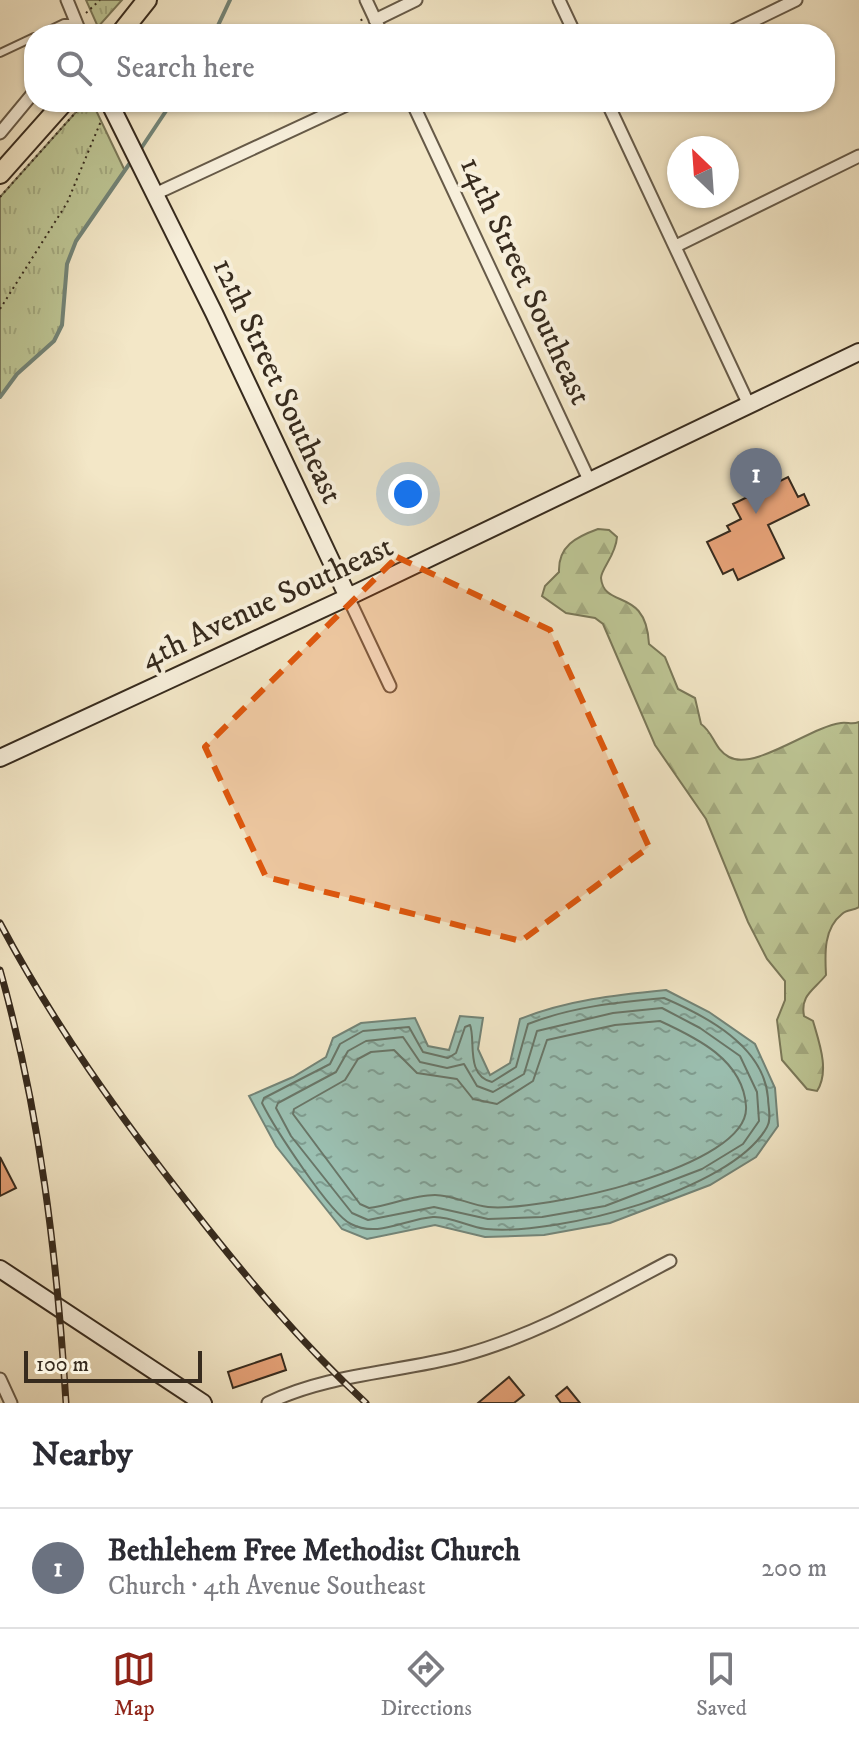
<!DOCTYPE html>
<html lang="en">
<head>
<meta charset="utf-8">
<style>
	:root { --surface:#fff; --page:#f7f7f7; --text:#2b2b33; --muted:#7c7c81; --line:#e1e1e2; --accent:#8f2418 }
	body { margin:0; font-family:"IM FELL DW Pica",serif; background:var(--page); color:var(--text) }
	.compass { position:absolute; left:667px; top:136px; width:72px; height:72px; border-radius:50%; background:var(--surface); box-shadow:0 2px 6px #0004; rotate:335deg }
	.scale { position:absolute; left:24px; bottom:20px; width:178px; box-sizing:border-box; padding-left:8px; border:4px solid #372b1e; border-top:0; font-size:22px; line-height:28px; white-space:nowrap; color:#372b1e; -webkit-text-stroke:6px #f7efdb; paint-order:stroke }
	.you { position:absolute; left:408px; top:494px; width:28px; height:28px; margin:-20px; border:6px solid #fff; border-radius:50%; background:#1a73e8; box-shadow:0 0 0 12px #1a73e833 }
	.badge { display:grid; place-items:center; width:52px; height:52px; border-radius:50%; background:var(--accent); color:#fff; font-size:26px; font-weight:700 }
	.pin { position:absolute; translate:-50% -66px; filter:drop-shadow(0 2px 4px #0008) }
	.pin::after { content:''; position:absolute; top:42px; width:28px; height:24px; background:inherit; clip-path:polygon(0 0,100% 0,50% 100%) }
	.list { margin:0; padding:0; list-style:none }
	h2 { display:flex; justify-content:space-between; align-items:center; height:104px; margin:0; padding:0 32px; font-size:34px }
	h2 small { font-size:26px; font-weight:400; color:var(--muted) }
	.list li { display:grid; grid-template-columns:52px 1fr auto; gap:24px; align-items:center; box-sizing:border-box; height:120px; padding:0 32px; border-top:2px solid var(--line) }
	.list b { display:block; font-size:30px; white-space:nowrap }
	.list p { margin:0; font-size:26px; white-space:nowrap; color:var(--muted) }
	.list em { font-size:26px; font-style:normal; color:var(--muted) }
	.icon { flex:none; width:44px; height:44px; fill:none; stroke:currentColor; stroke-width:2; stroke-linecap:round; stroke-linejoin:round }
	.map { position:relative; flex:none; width:859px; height:1403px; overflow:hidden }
	.search { position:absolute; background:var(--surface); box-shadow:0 2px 6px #0004; left:24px; right:24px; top:24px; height:88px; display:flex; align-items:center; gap:20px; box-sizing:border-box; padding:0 28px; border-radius:32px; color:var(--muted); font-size:30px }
	.sheet { height:224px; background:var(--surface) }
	nav { display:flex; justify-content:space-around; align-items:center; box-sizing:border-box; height:112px; border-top:2px solid var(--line); background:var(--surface); font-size:22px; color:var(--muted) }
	nav a { display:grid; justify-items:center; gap:4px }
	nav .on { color:var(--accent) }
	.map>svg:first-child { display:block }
	.forest { fill:url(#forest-firs); stroke:#7a7859; stroke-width:2 }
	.park { fill:url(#park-tufts); stroke:#7a7859; stroke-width:2 }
	.water { fill:url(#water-ripples); stroke:#738477; stroke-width:2 }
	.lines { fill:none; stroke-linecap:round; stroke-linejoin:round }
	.shore { stroke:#697668; stroke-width:2 }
	.stream { stroke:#738477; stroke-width:4 }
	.building { fill:#e5a177; stroke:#372b1e; stroke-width:2 }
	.lane-casing { stroke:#665a48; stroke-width:10 }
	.street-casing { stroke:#665a48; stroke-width:15 }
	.secondary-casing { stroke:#372b1e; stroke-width:20 }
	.primary-casing { stroke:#372b1e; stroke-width:22 }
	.path { stroke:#372b1e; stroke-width:2; stroke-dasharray:2 4; stroke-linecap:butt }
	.lane { stroke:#f7efdb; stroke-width:6 }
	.street { stroke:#f7efdb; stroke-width:11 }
	.secondary { stroke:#f7efdb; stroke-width:16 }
	.primary { stroke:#f3e7c7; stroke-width:18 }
	.rail-casing { stroke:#372b1e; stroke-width:7 }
	.rail { stroke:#f7efdb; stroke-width:4; stroke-dasharray:12; stroke-linecap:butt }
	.marked { fill:#df570d; fill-opacity:0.2; stroke:#df570d; stroke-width:6; stroke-dasharray:16 10; stroke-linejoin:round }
	.labels { text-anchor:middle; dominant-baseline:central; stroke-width:8; stroke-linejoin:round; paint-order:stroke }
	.street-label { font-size:32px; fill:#372b1e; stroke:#f7efdb }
</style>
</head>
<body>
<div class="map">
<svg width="859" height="1403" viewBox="0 0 859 1403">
	<defs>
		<pattern id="forest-firs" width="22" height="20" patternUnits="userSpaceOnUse" patternTransform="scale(2)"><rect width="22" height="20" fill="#bdc594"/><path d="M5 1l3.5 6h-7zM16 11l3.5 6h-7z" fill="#a3a97f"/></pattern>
		<pattern id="park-tufts" width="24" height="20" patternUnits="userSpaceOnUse" patternTransform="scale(2)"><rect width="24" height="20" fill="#bdc594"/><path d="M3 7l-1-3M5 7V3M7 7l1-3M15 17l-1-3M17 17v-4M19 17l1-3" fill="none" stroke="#a3a97f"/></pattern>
		<pattern id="water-ripples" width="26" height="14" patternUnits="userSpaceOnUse" patternTransform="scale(2)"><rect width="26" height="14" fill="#9bc0b2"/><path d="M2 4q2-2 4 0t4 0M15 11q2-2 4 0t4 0" fill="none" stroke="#7f9c90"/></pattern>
	</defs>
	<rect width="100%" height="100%" fill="#f3e7c7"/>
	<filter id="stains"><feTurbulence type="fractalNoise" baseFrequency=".0025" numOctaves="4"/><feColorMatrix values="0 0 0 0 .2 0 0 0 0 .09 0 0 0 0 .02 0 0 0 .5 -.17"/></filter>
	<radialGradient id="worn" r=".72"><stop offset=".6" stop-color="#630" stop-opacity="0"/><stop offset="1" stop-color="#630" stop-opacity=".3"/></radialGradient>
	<!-- forest -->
	<path class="forest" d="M 598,529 L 609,530 L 617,537 C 616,555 601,569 601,578 C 604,610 646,586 649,644 L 665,657 L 678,689 L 695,698 L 701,724 C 714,733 714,749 729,757 C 755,771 810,727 841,723 C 848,722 852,725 859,722 L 859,907 C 853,911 847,909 842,914 C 823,929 825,955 826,975 C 814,990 800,995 804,1016 L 813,1021 C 819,1042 830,1071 817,1091 L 807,1089 L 782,1060 L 777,1020 L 785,1000 L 785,981 L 767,959 L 748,922 L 706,819 L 655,745 L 603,624 L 595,618 L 566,613 L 542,596 L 545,586 L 559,572 C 558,546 576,537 598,529 Z"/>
	<!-- park -->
	<path class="park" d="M 86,0 L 122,0 L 98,27 Z
		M 85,102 L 92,102 L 125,171 L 76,241 L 67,264 L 62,325 L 54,341 L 17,374 L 0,397 L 0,197 Z"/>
	<!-- water -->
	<path class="water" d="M 666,990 L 709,1012 L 755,1044 L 775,1088 L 778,1126 L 756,1157 L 710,1185 L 610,1223 L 544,1235 L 485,1237 L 435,1225 L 367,1239 L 342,1229 L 276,1146 L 249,1096 L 293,1077 L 326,1057 L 333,1038 L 361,1023 L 415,1018 L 428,1046 L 449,1050 L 460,1016 L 483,1018 L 478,1049 L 490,1075 L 510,1063 L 520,1019 C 567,1000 616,995 666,990 Z"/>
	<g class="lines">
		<!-- shore -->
		<path class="shore" d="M 664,998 C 706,1016 764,1046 768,1098 C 768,1107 772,1119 767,1127 C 732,1191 555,1236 486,1229 C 469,1227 450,1216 433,1217 C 405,1219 378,1238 351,1224 C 330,1214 274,1127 262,1103 L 264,1098 L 330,1064 L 340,1044 L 363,1031 L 409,1027 L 423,1052 L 448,1058 L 456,1053 L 465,1027 L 470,1025 C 476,1039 465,1076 492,1082 L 516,1067 L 528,1024 C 571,1007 618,1002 664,998 Z
			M 662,1008 L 700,1028 L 740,1056 L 757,1092 L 759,1121 L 743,1144 L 702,1169 L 605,1206 L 542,1217 L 488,1219 L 434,1207 L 368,1220 L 352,1213 L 291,1136 L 276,1108 L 278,1103 L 336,1072 L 348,1051 L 366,1041 L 403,1037 L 420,1062 L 447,1068 L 464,1064 L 477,1086 L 493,1092 L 524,1074 L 537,1031 L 613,1013 Z
			M 660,1021 C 697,1038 743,1060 746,1106 C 751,1168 538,1212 488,1207 C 470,1205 453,1195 435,1195 C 413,1195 391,1205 369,1208 L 360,1204 L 293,1114 L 294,1109 L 345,1080 L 358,1059 L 371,1052 L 394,1050 L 417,1073 L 457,1079 L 473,1099 L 497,1104 L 533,1081 L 547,1040 L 615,1025 Z"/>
		<!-- stream -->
		<path class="stream" d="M 214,34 L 230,0
			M 140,150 L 172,102
			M 0,397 L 17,374 L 54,341 L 62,325 L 67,264 L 76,241 L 132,160"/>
	</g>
	<!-- building -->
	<path class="building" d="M 788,477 L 798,497 L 804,494 L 809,505 L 768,525 L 784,558 L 738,580 L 733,569 L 723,574 L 707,542 L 730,531 L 727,526 L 741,519 L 733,504 Z
		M 0,1157 L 16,1188 L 0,1196 Z
		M 281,1354 L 286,1370 L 233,1388 L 228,1372 Z
		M 509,1377 L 524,1395 L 514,1403 L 478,1403 Z
		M 567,1387 L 580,1403 L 561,1403 L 556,1396 Z"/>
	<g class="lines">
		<defs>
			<path id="lane" d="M 41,34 L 64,23 L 76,23
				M 0,53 L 34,37"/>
			<path id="street" d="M 67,0 L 81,34
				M 366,0 L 382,34
				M 559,0 L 575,34
				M 375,20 L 416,0
				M 726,34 L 796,0
				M 412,102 L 590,482
				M 607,102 L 749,405
				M 0,133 L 34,92
				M 155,194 L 353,102
				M 676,246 L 859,156
				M 348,597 L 390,686
				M 0,1379 L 11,1403
				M 268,1403 C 330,1373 398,1373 464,1355 C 537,1335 603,1296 670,1261"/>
			<path id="secondary" d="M 109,102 L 214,313 L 348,597
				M 0,758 L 348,597 L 859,352
				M 0,1269 L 203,1403"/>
			<path id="primary" d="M 120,34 L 147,0
				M 0,174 L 64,102"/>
		</defs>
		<!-- lane casing -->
		<use href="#lane" class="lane-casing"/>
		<!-- street casing -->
		<use href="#street" class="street-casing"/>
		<!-- secondary casing -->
		<use href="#secondary" class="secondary-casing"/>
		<!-- primary casing -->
		<use href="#primary" class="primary-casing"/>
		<!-- path -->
		<path class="path" d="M 86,13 L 100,0
			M 361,19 L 368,34
			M 0,197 L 85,102
			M 0,309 L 67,203 L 101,121"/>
		<!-- lane -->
		<use href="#lane" class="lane"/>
		<!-- street -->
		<use href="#street" class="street"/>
		<!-- secondary -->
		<use href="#secondary" class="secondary"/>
		<!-- primary -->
		<use href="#primary" class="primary"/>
		<defs>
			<path id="rail" d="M 0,923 C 54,1025 120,1117 191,1207 C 245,1276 301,1343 366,1403
				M 0,970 C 40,1112 57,1256 66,1403"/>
		</defs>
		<!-- rail casing -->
		<use href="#rail" class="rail-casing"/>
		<!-- rail -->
		<use href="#rail" class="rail"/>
	</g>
	<!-- marked area -->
	<path class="marked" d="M 397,557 L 550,630 L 649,847 L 521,941 L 266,877 L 205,747 Z"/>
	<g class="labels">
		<!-- street labels -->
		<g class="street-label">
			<text transform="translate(525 281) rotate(65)">14th Street Southeast</text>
			<text transform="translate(277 381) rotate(65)">12th Street Southeast</text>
			<text transform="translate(267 603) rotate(-25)">4th Avenue Southeast</text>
		</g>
	</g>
	<rect width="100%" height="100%" filter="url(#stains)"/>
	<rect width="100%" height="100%" fill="url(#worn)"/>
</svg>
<svg class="compass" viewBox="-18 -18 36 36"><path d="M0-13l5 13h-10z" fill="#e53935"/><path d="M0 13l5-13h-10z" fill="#7c7c81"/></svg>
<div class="scale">100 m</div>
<div class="you"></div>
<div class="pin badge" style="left:756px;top:514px;background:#6b7280">1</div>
<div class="search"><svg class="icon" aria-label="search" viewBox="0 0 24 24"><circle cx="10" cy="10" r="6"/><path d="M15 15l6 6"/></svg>Search here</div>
</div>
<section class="sheet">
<h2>Nearby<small></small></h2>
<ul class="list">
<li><span class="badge" style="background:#6b7280">1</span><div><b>Bethlehem Free Methodist Church</b><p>Church · 4th Avenue Southeast</p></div><em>200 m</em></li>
</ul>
</section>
<nav>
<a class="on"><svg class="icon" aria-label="map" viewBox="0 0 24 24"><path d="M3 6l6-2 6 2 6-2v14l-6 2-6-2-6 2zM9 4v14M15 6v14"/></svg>Map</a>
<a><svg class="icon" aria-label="directions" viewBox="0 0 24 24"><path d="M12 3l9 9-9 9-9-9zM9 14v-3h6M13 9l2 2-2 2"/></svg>Directions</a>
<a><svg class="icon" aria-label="saved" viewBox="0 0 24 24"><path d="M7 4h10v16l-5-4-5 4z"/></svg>Saved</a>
</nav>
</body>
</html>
